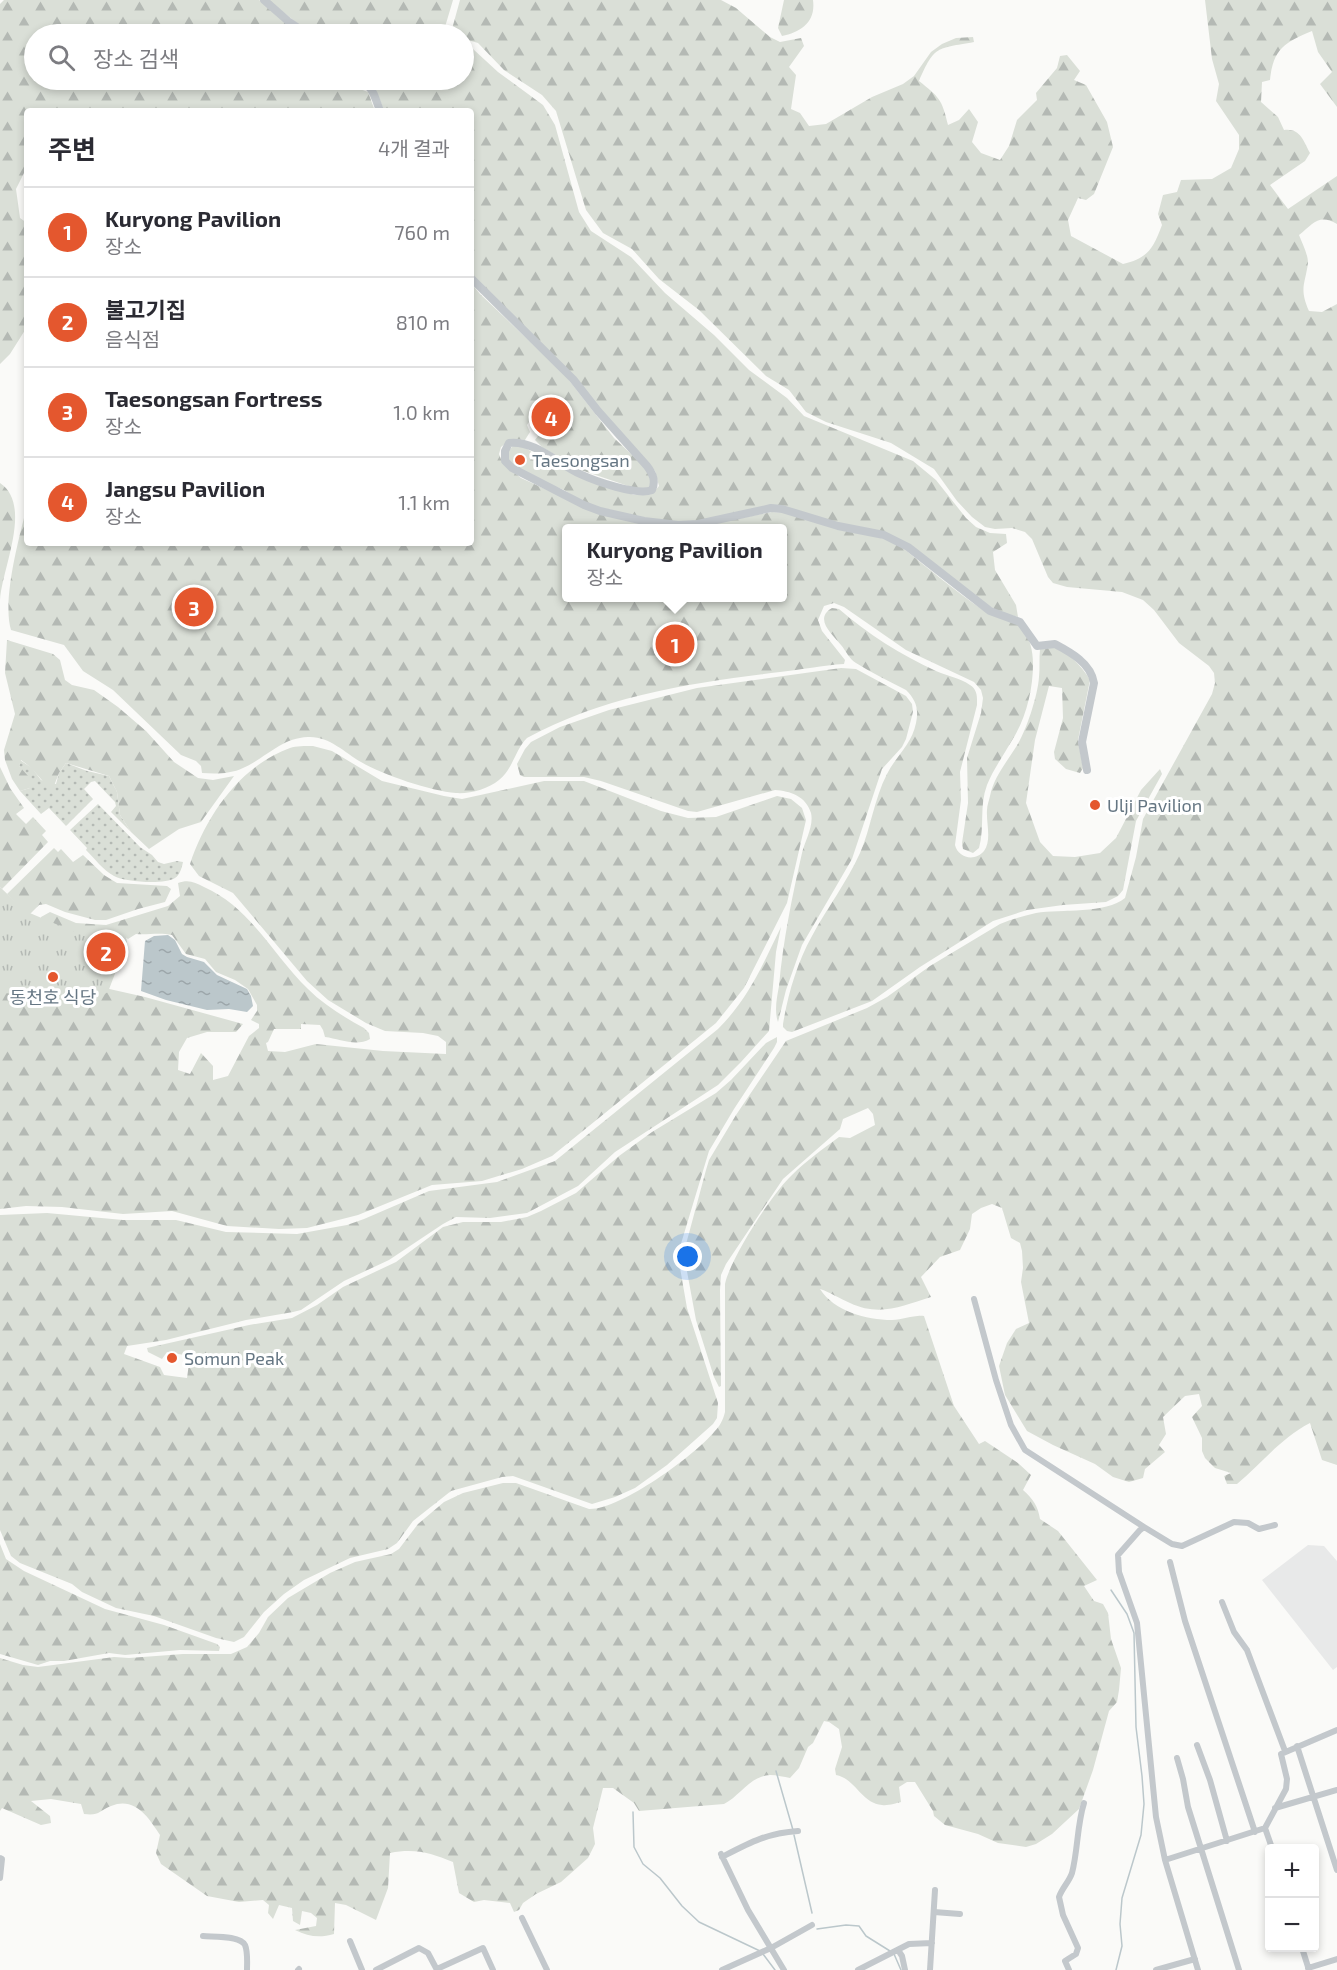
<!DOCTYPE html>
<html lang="ko">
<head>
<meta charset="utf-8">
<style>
	:root { --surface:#fff; --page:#f7f7f7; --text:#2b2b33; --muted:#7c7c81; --line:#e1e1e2; --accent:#e4572e }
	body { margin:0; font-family:"Exo 2","Noto Sans KR",sans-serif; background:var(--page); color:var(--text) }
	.controls { position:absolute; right:18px; bottom:18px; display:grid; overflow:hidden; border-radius:6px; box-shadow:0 3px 9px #0003 }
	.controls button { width:54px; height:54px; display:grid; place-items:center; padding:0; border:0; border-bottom:2px solid var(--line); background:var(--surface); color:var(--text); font:30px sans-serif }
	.you { position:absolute; left:688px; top:1257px; width:21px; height:21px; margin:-15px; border:4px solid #fff; border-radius:50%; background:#1a73e8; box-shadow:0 0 0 9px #1a73e833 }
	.badge { display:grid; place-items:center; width:39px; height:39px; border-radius:50%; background:var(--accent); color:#fff; font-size:20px; font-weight:700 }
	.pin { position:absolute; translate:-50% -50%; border:3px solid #fff; box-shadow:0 2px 6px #0006 }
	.popup { position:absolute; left:562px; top:524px; width:225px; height:78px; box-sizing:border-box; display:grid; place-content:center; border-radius:6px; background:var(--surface); filter:drop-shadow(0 2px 4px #0005); font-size:20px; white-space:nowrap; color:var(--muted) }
	.popup b { font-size:22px; color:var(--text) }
	.popup::after { content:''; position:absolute; left:50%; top:100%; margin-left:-12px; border:12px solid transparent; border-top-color:var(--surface) }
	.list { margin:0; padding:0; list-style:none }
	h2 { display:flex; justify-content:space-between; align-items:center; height:78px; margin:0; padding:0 24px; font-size:26px }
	h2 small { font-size:20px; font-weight:400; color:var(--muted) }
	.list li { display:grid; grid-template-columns:39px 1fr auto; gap:18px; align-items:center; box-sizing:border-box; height:90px; padding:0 24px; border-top:2px solid var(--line) }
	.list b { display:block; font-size:22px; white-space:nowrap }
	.list p { margin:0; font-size:20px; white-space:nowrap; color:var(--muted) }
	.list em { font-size:20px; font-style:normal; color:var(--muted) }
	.icon { flex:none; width:33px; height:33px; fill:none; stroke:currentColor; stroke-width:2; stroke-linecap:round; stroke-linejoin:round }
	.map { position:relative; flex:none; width:1337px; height:1970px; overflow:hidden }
	.search { position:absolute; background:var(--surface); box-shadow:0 3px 9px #0003; left:24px; top:24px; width:450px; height:66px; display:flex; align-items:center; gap:15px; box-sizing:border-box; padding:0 21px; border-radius:33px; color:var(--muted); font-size:22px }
	.panel { position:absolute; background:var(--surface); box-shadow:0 3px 9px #0003; left:24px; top:108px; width:450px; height:438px; border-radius:6px }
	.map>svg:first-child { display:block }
	.built { fill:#e8e9e9 }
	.grass { fill:url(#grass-dots) }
	.forest { fill:url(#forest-firs); fill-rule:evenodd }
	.park { fill:url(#park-tufts) }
	.water { fill:url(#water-ripples) }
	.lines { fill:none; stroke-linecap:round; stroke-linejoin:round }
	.stream { stroke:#bbc7cb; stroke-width:1.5 }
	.minor { stroke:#c3c8cc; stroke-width:6 }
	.tertiary { stroke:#c3c8cc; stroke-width:8 }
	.poi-dot { fill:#e4572e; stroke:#fff; stroke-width:2 }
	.labels { text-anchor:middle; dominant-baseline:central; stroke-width:6; stroke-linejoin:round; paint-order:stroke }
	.poi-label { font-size:18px; fill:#657683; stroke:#fff; text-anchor:start }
</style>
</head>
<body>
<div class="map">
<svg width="1337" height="1970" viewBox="0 0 1337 1970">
	<defs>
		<pattern id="grass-dots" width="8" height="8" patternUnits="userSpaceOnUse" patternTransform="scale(1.5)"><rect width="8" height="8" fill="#dadfd7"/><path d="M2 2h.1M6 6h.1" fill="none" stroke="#b4b9b4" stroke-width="1.8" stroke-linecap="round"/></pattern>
		<pattern id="forest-firs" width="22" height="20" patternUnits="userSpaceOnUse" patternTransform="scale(1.5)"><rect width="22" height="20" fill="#dadfd7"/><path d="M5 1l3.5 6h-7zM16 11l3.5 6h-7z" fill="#b4b9b4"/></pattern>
		<pattern id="park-tufts" width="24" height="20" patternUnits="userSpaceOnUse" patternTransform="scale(1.5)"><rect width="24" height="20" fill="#dadfd7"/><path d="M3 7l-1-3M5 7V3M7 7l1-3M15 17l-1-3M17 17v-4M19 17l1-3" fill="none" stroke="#b4b9b4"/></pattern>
		<pattern id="water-ripples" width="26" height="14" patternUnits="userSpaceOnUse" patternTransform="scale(1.5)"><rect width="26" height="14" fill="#bbc7cb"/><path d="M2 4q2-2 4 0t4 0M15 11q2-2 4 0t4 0" fill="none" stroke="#9ca6aa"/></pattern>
	</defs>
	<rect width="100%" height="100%" fill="#fafaf8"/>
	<!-- built -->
	<path class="built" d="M 1308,1545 L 1324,1546 L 1337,1561 L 1337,1667 L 1333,1670 L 1262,1580 Z"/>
	<!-- grass -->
	<path class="grass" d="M 20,760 L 32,768 L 41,780 L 56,784 L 59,773 L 66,763 L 87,771 L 109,776 L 117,792 L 120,815 L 131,832 L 111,812 L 116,806 L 115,802 L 95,781 L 91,782 L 84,789 L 93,799 L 66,826 L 49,808 L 41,814 L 20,791 L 30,788 L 19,766 Z
		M 98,804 L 140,847 L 152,855 L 158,862 L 164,864 L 177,861 L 183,862 C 182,867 180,875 175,878 C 165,885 124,882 114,876 C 103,870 95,859 86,850 L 87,848 L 70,830 Z"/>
	<!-- forest -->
	<path class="forest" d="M 4,0 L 259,0 L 303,34 L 34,34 L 34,80 L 336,80 L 368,92 L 375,111 L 27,111 L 27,171 L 25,171 L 16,189 L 20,218 L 27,223 L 27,327 L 10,354 L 0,364 L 0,4 Z
		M 268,0 L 453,0 L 445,27 L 446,34 L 311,34 Z
		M 460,0 L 721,0 L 736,8 L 770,37 L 780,42 L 801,38 L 804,46 L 789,67 L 796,75 L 791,109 L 800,113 L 809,126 L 826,124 L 872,97 L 903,84 L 914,76 L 931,52 L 942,44 L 956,38 L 973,37 L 974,42 C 936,49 935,45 919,81 C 939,97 942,99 948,125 L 959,120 L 969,109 L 978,122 L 972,142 L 981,153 L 1000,160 L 1009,146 L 1017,120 L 1037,100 L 1036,93 L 1057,68 L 1060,56 L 1067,55 L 1080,71 L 1074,80 L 1086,85 L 1107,122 L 1113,147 L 1094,194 L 1086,200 L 1078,198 L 1068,220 L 1071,236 L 1123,264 C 1148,258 1153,249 1162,225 L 1158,214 L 1163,195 L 1177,192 L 1181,180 L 1212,179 L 1231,168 L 1239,149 L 1239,135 L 1216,101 L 1219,84 L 1212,59 L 1205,0 L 1337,0 L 1337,107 L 1320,84 L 1332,72 L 1318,52 L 1312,31 C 1285,42 1273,49 1270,80 L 1262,82 L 1261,102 L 1278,117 L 1284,130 C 1300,128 1303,140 1310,153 L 1305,161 L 1270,185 L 1288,209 L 1337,176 L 1337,224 C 1319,213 1313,224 1299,235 C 1302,243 1308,254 1308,263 C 1305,285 1299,288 1309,311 L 1322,312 L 1337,304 L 1337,1465 L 1322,1460 L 1310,1423 C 1281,1438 1262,1463 1237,1484 L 1227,1484 L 1224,1476 L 1231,1473 L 1215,1468 L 1205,1458 L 1202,1451 L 1202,1438 L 1192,1417 L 1202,1406 L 1199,1394 L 1185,1396 L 1163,1417 L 1166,1434 L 1159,1445 L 1165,1452 L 1145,1469 L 1143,1478 L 1129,1482 L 1113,1477 L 1095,1464 L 1053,1445 L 1027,1431 L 1005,1395 L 999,1366 L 1007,1343 L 1016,1329 L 1029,1323 L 1021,1282 L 1023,1268 L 1022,1251 L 1020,1243 L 1011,1238 L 1002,1208 L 992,1204 L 981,1208 L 972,1214 L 970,1229 L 960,1250 L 940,1257 L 921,1277 L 931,1297 C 902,1306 880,1317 850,1303 C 840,1299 830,1292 820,1289 C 834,1311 866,1320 892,1320 C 903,1320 913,1315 924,1316 L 954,1406 L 979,1444 L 985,1441 L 1018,1463 L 1031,1475 L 1023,1490 C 1033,1499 1038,1506 1040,1519 L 1058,1531 L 1097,1580 L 1084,1586 L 1094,1601 L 1103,1604 L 1108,1613 L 1111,1639 L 1121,1668 L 1119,1690 L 1117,1702 L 1109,1711 L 1093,1770 L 1079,1809 L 1052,1834 L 1036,1844 L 1026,1847 L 998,1843 L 978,1834 L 945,1825 L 934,1816 L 933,1811 L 915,1782 L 907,1782 L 899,1787 L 901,1802 C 896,1803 888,1806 882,1805 C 861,1803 856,1779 836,1775 L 835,1769 L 842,1747 L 839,1729 L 829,1722 L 824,1721 L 813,1743 L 808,1747 L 799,1768 L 790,1778 C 784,1777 777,1775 770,1775 C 750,1776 740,1796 724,1804 L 639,1811 L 634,1803 L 613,1788 L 603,1788 L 593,1828 L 595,1844 L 588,1858 L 561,1882 L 536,1894 L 523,1903 L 519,1910 L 514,1912 L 510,1903 L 484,1900 L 474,1902 L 459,1893 L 453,1862 C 431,1853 415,1848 390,1853 L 388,1888 L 376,1920 L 346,1905 L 335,1903 L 334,1934 C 320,1938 309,1937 295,1930 L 316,1926 L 317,1918 L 311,1913 L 302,1911 L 300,1925 L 293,1921 L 292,1908 L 279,1905 L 273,1919 L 268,1913 L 269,1905 L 263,1900 L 239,1902 L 207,1896 L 161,1864 L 156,1853 L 160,1835 C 149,1818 135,1796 111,1806 C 99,1811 99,1816 84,1814 L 81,1804 L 51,1799 L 31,1801 L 50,1816 L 51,1823 L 41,1825 L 2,1808 L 0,1811 L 0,1658 L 23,1665 L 38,1667 L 114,1657 L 129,1658 L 183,1654 L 231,1654 L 247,1647 L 259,1633 L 268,1617 L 288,1598 L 330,1573 L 355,1562 L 391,1554 L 399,1549 L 418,1524 L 444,1502 L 463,1493 L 503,1483 L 516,1483 L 589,1509 C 620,1510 694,1456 714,1432 C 720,1426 723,1420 725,1412 L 725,1284 C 730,1259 773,1192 792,1175 C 806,1161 823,1149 839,1137 L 850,1138 L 875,1125 L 873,1114 L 868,1108 L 843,1119 L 840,1129 L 783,1179 L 726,1264 L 721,1275 L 720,1290 L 721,1386 L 719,1387 L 714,1377 L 696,1320 L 686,1266 L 685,1248 L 706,1170 L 709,1160 L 736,1115 L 786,1041 L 867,1008 L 887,997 L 930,966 L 1000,924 C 1012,919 1024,916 1036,913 C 1061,909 1106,914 1125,898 L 1136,857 L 1143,819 L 1212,694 L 1215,683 L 1214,673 L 1209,666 L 1179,643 L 1154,610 L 1143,600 L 1122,592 L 1067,587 L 1053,583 L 1048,577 L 1032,539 L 1025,532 L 1012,528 L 995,529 L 985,527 L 972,517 L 957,501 L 934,469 L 891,443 L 826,422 L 806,412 L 789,390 L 766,376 L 699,310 L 659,279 L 632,249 L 603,233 L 586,210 L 556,111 L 542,95 L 504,70 L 478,43 L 464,39 L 464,34 L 455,34 L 452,29 Z
		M 784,0 L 813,0 C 816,22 801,32 782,36 L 778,28 Z
		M 464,46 L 473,49 L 498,72 L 543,105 L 555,125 L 579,212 L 591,231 L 631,257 L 665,293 L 714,335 L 749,370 L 787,398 L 804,416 L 913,461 L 936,480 L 966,518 L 976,527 L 990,533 L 1006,534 L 1007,543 L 993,552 L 995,570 L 1016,605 L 1018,617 L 999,612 L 986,604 L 902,542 L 783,507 L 699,521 L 678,522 L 644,518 L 586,504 L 564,490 L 527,475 L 510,463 L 507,456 L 508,451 L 513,446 L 522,445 L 541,459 L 552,460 L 578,475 L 634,495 L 652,494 L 659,486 L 655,471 L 471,273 L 471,111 L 384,111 C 379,97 376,84 361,80 L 464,80 Z
		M 471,283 L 480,294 L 565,375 L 614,438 L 647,469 L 651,476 L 651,484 L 647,489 L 631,487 L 581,470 L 542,447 L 535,440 L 538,436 L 555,431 L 563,419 L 548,406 L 538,409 L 527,425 L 530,432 L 525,440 L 511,439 L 501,447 L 499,454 L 502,462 L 521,478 L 598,513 L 696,527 L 772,512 L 786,513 L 888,540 L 903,548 C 929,569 955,591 983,610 C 994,617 1010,617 1020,626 C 1030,636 1033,651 1033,664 C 1033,690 1026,719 1011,742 C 1003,756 993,770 987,785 C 979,806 985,827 979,848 L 973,853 L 963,849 L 962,843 L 968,803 L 967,758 L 981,713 L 983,698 L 981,690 L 974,682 L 906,650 L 844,607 L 834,603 L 824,606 L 818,620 L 822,631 L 845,660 L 844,664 C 823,665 801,670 780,672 C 694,682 603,696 527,738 C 515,750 513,769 499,780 C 488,789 470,794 456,793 C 431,791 383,775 361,762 C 344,752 329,736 308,737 C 281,738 266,758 243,768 C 231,774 215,774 202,773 L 201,766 L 196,761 L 181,755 L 113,690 L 83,671 L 64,645 L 11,630 C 2,600 19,538 27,506 L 27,543 L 471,543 ZM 567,528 L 783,528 L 783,598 L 567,598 Z
		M 0,483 C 33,505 2,568 0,600 Z
		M 832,608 L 839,609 C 868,634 901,655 936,671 C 947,676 960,678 970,685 C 978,690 977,698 977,705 L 960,772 L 961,800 L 955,845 C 958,858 975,862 984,851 C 992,840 986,823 987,810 C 987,805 989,801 990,796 C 994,777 1006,763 1016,747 C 1026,732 1038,695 1039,677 C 1040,668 1039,658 1040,649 C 1044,648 1050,646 1054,647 C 1066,649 1085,670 1090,680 L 1078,740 L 1083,768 L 1080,773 L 1066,769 L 1055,759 L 1054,752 L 1063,718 L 1062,688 L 1049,686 L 1035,740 L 1026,803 L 1040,842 L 1053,856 L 1075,857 L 1100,853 L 1116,838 L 1141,790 L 1160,769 L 1162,774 L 1136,821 L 1123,890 L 1118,896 L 1106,902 L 1063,905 L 1027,910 L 993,921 L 920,967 L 872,1001 L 792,1032 L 787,1031 L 783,1027 L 783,1024 C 788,994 797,963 812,936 C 827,908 847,882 860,853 C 871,828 874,799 887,774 C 896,756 912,744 916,723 C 919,709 916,700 906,690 C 889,681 872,673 856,663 C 850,660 846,651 841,645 C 833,635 813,619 832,608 Z
		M 7,640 L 53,654 L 60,660 L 65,680 L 72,685 L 94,690 L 118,707 L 146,731 L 174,762 L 198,778 L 213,780 L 234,776 L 201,822 L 179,829 L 149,849 L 131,832 L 120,815 L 117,792 L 109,776 L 66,763 L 59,773 L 52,791 C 41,780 33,768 21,760 L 19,766 L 29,777 L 30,788 L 20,791 L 12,779 L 5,760 L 4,750 L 15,714 L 5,673 Z
		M 841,668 L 856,669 L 906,696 L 912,704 L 913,712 L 906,739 L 902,747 L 882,769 L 852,859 L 802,945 L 786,990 L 778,1022 C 774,1011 777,997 779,986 C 783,941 792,897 802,853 C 805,841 814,826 811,813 C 806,796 790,791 775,790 L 697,812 L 688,811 L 601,781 L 584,777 L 524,777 L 520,775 L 517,764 L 525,749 L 531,742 L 560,727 L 609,710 L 697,688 Z
		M 313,746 L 332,751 L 382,781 L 444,796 L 462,799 L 544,781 L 584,781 L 661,811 L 688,818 L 716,817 L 777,796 L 791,799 L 802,808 L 806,820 L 787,903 L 744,988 L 716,1023 L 552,1156 L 522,1169 L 482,1181 L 432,1185 L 358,1215 L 307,1228 L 279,1229 L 227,1226 L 172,1211 L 123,1214 L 62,1207 L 26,1206 L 0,1209 L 0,985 L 105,988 L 145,997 L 243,1024 L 236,1032 L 207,1032 L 187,1038 L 179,1052 L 178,1070 L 190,1074 L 201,1053 L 213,1066 L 213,1080 L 228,1076 L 249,1036 L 259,1028 L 259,1024 L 251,1020 L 257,1011 L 257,1005 L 248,989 L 235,980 L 216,972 L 205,959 L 186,954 L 172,935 C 159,932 149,935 136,934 L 128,939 L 120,933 L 91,940 L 40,921 L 41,917 L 50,912 L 76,923 L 106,925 L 168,906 L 180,896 L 178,883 C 188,879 195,882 204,887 C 250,907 273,955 308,989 C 324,1005 344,1017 364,1028 L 369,1033 L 370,1039 C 356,1047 340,1039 325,1037 L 323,1030 L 320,1025 L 301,1024 L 301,1029 L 274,1029 L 268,1042 L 266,1043 L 268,1051 L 285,1052 L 316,1044 L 383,1051 L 446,1054 L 446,1042 L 438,1036 L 423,1033 L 385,1031 L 366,1023 L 328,1000 L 307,981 L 233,893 L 199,876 L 190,864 C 206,816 240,766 290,748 C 296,746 305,746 313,746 Z
		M 0,767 L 10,788 L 24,808 L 16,814 L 26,824 L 33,817 L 46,831 L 42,835 L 48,842 L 2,889 L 0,887 Z
		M 54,848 L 58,852 L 61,849 L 73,862 L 83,855 L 104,875 L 117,883 L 167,886 L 171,889 L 165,902 L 138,909 L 106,920 L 95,920 L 65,912 L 46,904 L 39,905 L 28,916 L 7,894 Z
		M 781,927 L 776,952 L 769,1031 L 741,1062 L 718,1085 L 615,1152 L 578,1186 L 527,1213 L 490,1218 L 456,1217 L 443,1224 L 389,1260 L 344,1281 L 301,1310 L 293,1312 L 246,1320 L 166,1340 L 127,1346 L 124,1354 L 160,1367 L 164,1375 L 187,1378 L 190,1356 L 167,1352 L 162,1359 L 148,1352 L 147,1348 L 249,1325 L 292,1318 L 317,1305 L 343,1287 L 396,1262 L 443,1227 L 463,1222 L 501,1222 L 527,1217 L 541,1211 L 576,1193 L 619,1156 L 652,1132 L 716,1093 L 731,1080 L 766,1043 L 777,1037 L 777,1042 L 774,1048 L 734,1109 L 709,1151 L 680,1247 L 679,1262 L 687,1308 L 718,1403 L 717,1418 L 713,1424 L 667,1465 L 635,1488 L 615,1497 L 592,1504 L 513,1476 L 502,1477 L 451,1491 L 413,1521 L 397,1543 L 388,1549 L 350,1558 L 304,1580 L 284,1594 L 264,1612 L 244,1637 L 234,1642 L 216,1638 L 154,1616 L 116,1608 L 82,1592 L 72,1584 L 20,1563 L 11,1556 L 0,1530 L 0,1215 L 47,1213 L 123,1220 L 176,1220 L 226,1232 L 297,1234 L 347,1225 L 364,1219 L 429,1191 L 497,1182 L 555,1161 L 718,1029 C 749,998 762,966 781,927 Z
		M 0,1544 L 6,1559 L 24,1571 L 105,1609 L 164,1625 L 217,1644 L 220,1647 L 219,1651 L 180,1650 L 125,1655 L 109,1653 L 64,1661 L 50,1661 L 38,1665 L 0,1654 Z"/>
	<!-- park -->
	<path class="park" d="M 0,887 L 25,911 L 89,938 L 102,932 L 125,931 L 127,942 L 108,992 L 92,1001 L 72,1005 L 25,994 L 0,993 Z"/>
	<!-- water -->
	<path class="water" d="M 168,935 L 175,940 L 182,954 L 187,957 L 204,962 L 217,975 L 247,989 L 251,996 L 253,1006 L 247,1012 L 229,1009 L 207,1010 L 166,1000 L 141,991 L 145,941 L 154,936 Z"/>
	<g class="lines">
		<!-- stream -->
		<path class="stream" d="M 1111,1590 L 1127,1614 L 1134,1633 L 1136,1727 L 1142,1776 L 1144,1804 L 1141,1835 L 1122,1898 L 1120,1924 L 1122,1946 L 1116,1970
			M 776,1771 L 793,1830
			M 633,1812 L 634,1847 L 643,1864 L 660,1878 L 682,1906 L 699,1922 L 760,1951
			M 794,1835 L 812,1913
			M 817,1929 L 846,1925 L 859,1926 L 866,1936 L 890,1951
			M 763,1954 L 775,1970
			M 894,1954 L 901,1970"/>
		<!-- minor -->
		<path class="minor" d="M 974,1299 L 996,1380 L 1011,1425 L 1025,1450 L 1144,1527
			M 1170,1562 L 1185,1621 L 1255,1832
			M 1222,1602 L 1234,1632 L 1247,1650 L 1285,1751
			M 1197,1745 L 1210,1780 L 1227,1841
			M 1297,1746 L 1337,1870
			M 1177,1758 L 1183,1779 L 1188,1807 L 1239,1970
			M 1275,1808 L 1337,1790
			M 1265,1828 L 1272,1848
			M 721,1854 L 748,1910 L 784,1970
			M 722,1857 C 749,1843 767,1833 798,1831
			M 0,1858 L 2,1859 L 0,1878
			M 1165,1860 L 1265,1828 L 1286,1789 L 1287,1779 L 1281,1754 L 1337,1730
			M 934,1912 L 960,1914
			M 522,1918 L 547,1970
			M 203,1936 C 213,1937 240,1935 245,1945 C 248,1952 247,1963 247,1970
			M 350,1941 L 362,1970
			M 1302,1948 L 1309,1970
			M 898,1950 L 902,1956 L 905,1970
			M 1308,1968 L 1337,1959
			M 437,1969 L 483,1948 L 493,1970
			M 298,1970 L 299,1969
			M 376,1970 L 419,1948 L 428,1953 L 437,1970
			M 722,1970 L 771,1948 L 812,1925
			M 858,1970 L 909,1944 L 932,1943
			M 930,1970 L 935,1890
			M 1069,1970 L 1065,1961 L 1076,1954 L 1078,1948 L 1063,1915 L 1059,1897 C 1062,1888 1069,1882 1072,1873 C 1078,1850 1077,1825 1084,1803
			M 1156,1970 L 1195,1959
			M 1198,1970 L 1165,1860 L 1156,1817 L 1137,1623 L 1119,1572 L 1118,1555 L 1140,1530 L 1144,1527 L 1172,1544 L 1182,1546 L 1234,1522 L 1248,1523 L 1259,1529 L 1275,1525"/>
		<!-- tertiary -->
		<path class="tertiary" d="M 264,0 L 288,21 L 307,34
			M 345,80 C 372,84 371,85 380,111
			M 471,278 L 573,379 L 598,411 L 647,466 C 653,474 656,481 652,490 C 637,496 595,481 580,474 C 558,464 535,440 509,443 L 505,451 L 505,461 L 512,468 L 584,505 L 600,511 L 644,521 L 678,525 L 698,524 L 771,508 L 782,509 L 838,526 L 884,535 L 908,547 L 990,611 L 1020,622 L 1037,646 L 1055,644 C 1070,652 1091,663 1094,683 L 1082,742 L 1087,770"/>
	</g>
	<!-- markers -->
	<g class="poi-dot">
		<circle cx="520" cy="460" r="6"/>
		<circle cx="1095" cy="805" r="6"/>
		<circle cx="53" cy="977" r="6"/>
		<circle cx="172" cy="1358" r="6"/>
	</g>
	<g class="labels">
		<!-- poi labels -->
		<g class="poi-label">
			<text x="532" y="460">Taesongsan</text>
			<text x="1107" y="805">Ulji Pavilion</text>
			<text x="53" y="997" text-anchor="middle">동천호 식당</text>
			<text x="184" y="1358">Somun Peak</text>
		</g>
	</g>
</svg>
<div class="controls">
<button>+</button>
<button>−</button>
</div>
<div class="you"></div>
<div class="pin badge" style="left:675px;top:644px">1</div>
<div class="popup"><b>Kuryong Pavilion</b>장소</div>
<div class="pin badge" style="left:106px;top:952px">2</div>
<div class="pin badge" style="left:194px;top:607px">3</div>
<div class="pin badge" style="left:551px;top:417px">4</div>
<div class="search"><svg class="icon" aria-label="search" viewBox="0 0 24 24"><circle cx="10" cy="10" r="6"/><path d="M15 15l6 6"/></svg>장소 검색</div>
<section class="panel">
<h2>주변<small>4개 결과</small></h2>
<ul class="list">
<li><span class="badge">1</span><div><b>Kuryong Pavilion</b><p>장소</p></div><em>760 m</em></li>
<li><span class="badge">2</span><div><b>불고기집</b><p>음식점</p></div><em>810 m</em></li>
<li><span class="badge">3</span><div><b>Taesongsan Fortress</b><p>장소</p></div><em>1.0 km</em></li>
<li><span class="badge">4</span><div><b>Jangsu Pavilion</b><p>장소</p></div><em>1.1 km</em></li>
</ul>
</section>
</div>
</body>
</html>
